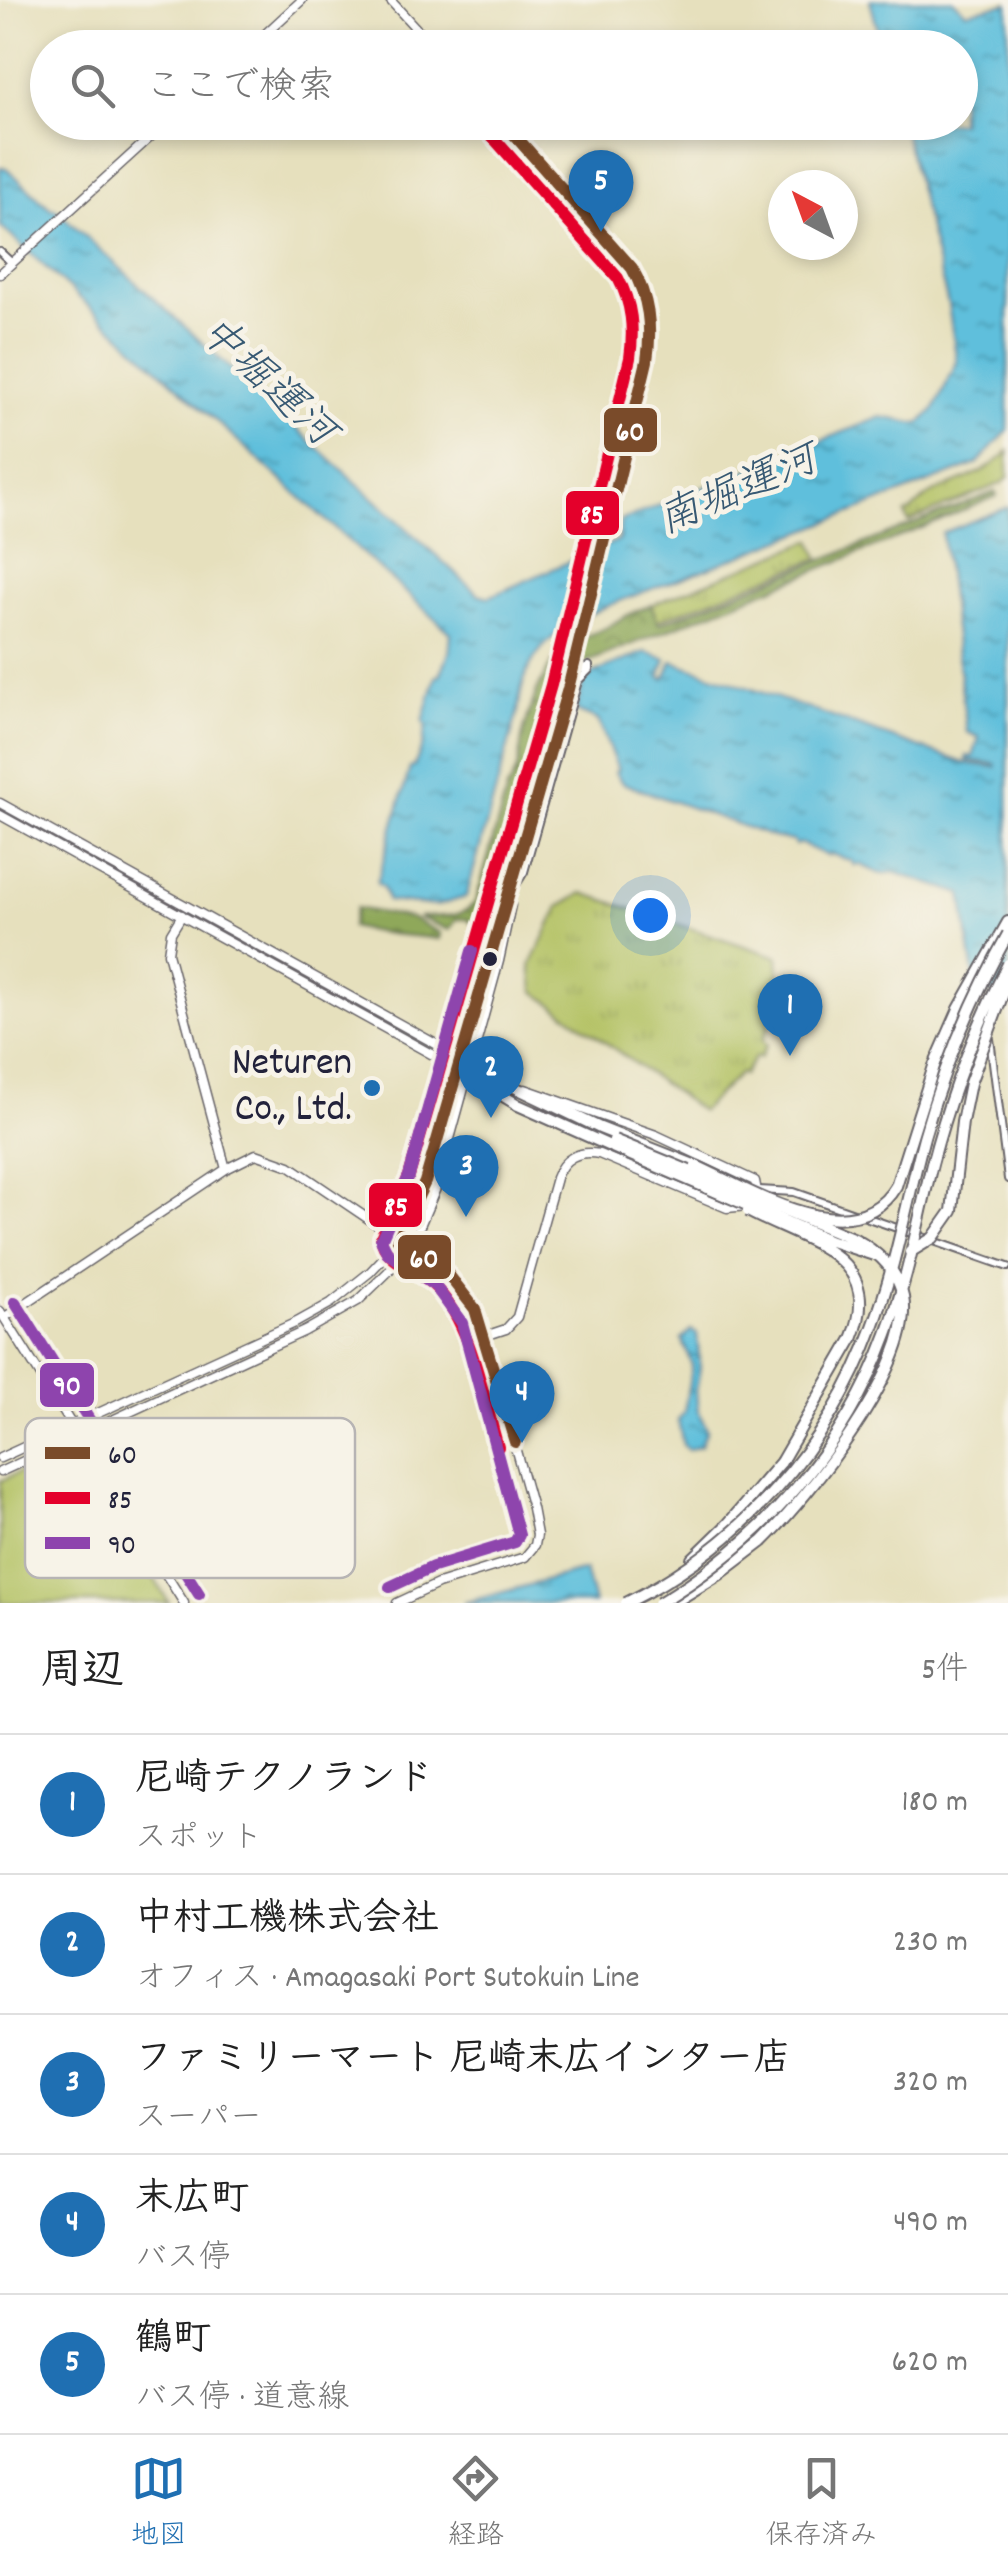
<!DOCTYPE html>
<html lang="ja">
<head>
<meta charset="utf-8">
<style>
	:root { --surface:#fff; --page:#f6f6f6; --text:#222; --muted:#767676; --line:#e0e0e0; --accent:#1f6fb2 }
	body { margin:0; font-family:Dekko,"Klee One",sans-serif; background:var(--page); color:var(--text) }
	.compass { position:absolute; left:768px; top:170px; width:90px; height:90px; border-radius:50%; background:var(--surface); box-shadow:0 5px 15px #0003; rotate:319deg }
	.you { position:absolute; left:650px; top:915px; width:35px; height:35px; margin:-25px; border:8px solid #fff; border-radius:50%; background:#1a73e8; box-shadow:0 0 0 15px #1a73e833 }
	.badge { display:grid; place-items:center; width:65px; height:65px; border-radius:50%; background:var(--accent); color:#fff; font-size:32px; font-weight:700 }
	.pin { position:absolute; translate:-50% -82px; filter:drop-shadow(0 2px 5px #0008) }
	.pin::after { content:''; position:absolute; top:52px; width:35px; height:30px; background:inherit; clip-path:polygon(0 0,100% 0,50% 100%) }
	.list { margin:0; padding:0; list-style:none }
	h2 { display:flex; justify-content:space-between; align-items:center; height:130px; margin:0; padding:0 40px; font-size:42px }
	h2 small { font-size:32px; font-weight:400; color:var(--muted) }
	.list li { display:grid; grid-template-columns:65px 1fr auto; gap:30px; align-items:center; box-sizing:border-box; height:140px; padding:0 40px; border-top:2px solid var(--line) }
	.list b { display:block; font-size:38px; white-space:nowrap }
	.list p { margin:0; font-size:32px; white-space:nowrap; color:var(--muted) }
	.list em { font-size:32px; font-style:normal; color:var(--muted) }
	.icon { flex:none; width:55px; height:55px; fill:none; stroke:currentColor; stroke-width:2; stroke-linecap:round; stroke-linejoin:round }
	.map { position:relative; flex:none; width:1008px; height:1603px; overflow:hidden }
	.search { position:absolute; background:var(--surface); box-shadow:0 5px 15px #0003; left:30px; right:30px; top:30px; height:110px; display:flex; align-items:center; gap:25px; box-sizing:border-box; padding:0 35px; border-radius:55px; color:var(--muted); font-size:38px }
	.sheet { height:830px; background:var(--surface) }
	nav { display:flex; justify-content:space-around; align-items:center; box-sizing:border-box; height:140px; border-top:2px solid var(--line); background:var(--surface); font-size:28px; color:var(--muted) }
	nav a { display:grid; justify-items:center; gap:5px }
	nav .on { color:var(--accent) }
	.map>svg:first-child { display:block }
	.grass { fill:url(#grass-tufts); stroke:#6b7250; stroke-width:2.5 }
	.forest { fill:url(#forest-crowns); stroke:#58654a; stroke-width:2.5 }
	.pitch { fill:#b4c265; stroke:#6b7250; stroke-width:2.5 }
	.water { fill:url(#water-ripples); stroke:#40708c; stroke-width:2.5 }
	.lines { fill:none; stroke-linecap:round; stroke-linejoin:round }
	.minor-casing { stroke:#676468; stroke-width:10 }
	.tertiary-casing { stroke:#676468; stroke-width:11 }
	.secondary-casing { stroke:#676468; stroke-width:11 }
	.motorway-casing { stroke:#676468; stroke-width:14 }
	.minor { stroke:#fff; stroke-width:6 }
	.tertiary { stroke:#fff; stroke-width:8 }
	.secondary { stroke:#fff; stroke-width:8 }
	.motorway { stroke:#fff; stroke-width:10 }
	.tertiary-bridge-casing { stroke:#676468; stroke-width:11; stroke-linecap:butt }
	.motorway-bridge-casing { stroke:#676468; stroke-width:14; stroke-linecap:butt }
	.tertiary-bridge { stroke:#fff; stroke-width:8 }
	.motorway-bridge { stroke:#fff; stroke-width:10 }
	.bus-1-casing { stroke:#f7f3e8; stroke-width:20 }
	.bus-2-casing { stroke:#f7f3e8; stroke-width:20 }
	.bus-3-casing { stroke:#f7f3e8; stroke-width:20 }
	.bus-1 { stroke:#7a4b2a; stroke-width:12 }
	.bus-2 { stroke:#e4002b; stroke-width:12 }
	.bus-3 { stroke:#8e44ad; stroke-width:12 }
	.bus-dot { fill:#22223b; stroke:#f7f3e8; stroke-width:4 }
	.poi-dot { fill:#1f6fb2; stroke:#f7f3e8; stroke-width:4 }
	.labels { text-anchor:middle; dominant-baseline:central; stroke-width:10; stroke-linejoin:round; paint-order:stroke }
	.poi-label { font-size:40px; fill:#22223b; stroke:#f7f3e8; text-anchor:end }
	.water-label { font-size:42px; font-style:italic; fill:#375973; stroke:#f7f3e8 }
	.key { fill:#f7f3e8; stroke:#b7b4b4; stroke-width:2.5 }
	.key-label { font-size:28px; fill:#22223b }
	.line-badge { stroke:#f7f3e8; stroke-width:4 }
	.badge-label { font-size:28px; text-anchor:middle; font-weight:bold; fill:#fff }
</style>
</head>
<body>
<div class="map">
<svg width="1008" height="1603" viewBox="0 0 1008 1603">
	<defs>
		<pattern id="grass-tufts" width="24" height="20" patternUnits="userSpaceOnUse" patternTransform="scale(2.5)"><rect width="24" height="20" fill="#b4c265"/><path d="M3 7l-1-3M5 7V3M7 7l1-3M15 17l-1-3M17 17v-4M19 17l1-3" fill="none" stroke="#9aa659"/></pattern>
		<pattern id="forest-crowns" width="20" height="18" patternUnits="userSpaceOnUse" patternTransform="scale(2.5)"><rect width="20" height="18" fill="#8fa85a"/><path d="M2 6a3 3 0 1 1 6 0M12 15a3 3 0 1 1 6 0" fill="none" stroke="#74884c"/></pattern>
		<pattern id="water-ripples" width="26" height="14" patternUnits="userSpaceOnUse" patternTransform="scale(2.5)"><rect width="26" height="14" fill="#5ebfdc"/><path d="M2 4q2-2 4 0t4 0M15 11q2-2 4 0t4 0" fill="none" stroke="#4d9bb4"/></pattern>
	</defs>
	<rect width="100%" height="100%" fill="#f7f3e8"/>
	<filter id="ink" filterUnits="userSpaceOnUse"><feTurbulence type="fractalNoise" baseFrequency=".01" numOctaves="2"/><feDisplacementMap in="SourceGraphic" scale="20" xChannelSelector="R" yChannelSelector="G"/><feConvolveMatrix kernelMatrix="1 2 1 2 8 2 1 2 1" color-interpolation-filters="sRGB"/></filter>
	<filter id="wash" filterUnits="userSpaceOnUse"><feTurbulence type="fractalNoise" baseFrequency=".0048" numOctaves="4" result="noise"/><feDisplacementMap in="SourceGraphic" scale="40" xChannelSelector="R" yChannelSelector="G"/><feGaussianBlur stdDeviation="2.25" result="paint"/><feColorMatrix in="noise" values="0 0 0 0 0 0 0 0 0 0 0 0 0 0 0 0 0 1.4 0 .05"/><feComposite in="paint" operator="in"/></filter>
	<g filter="url(#wash)">
		<rect width="100%" height="100%" fill="#e6e0bd"/>
		<!-- grass -->
		<path class="grass" d="M 1008,451 L 1008,478 L 1002,483 L 908,522 L 905,514 C 916,509 921,500 930,495 C 959,479 985,476 1008,451 Z
			M 812,540 L 819,558 L 657,621 L 651,605 Z
			M 583,893 L 778,957 L 780,996 L 774,996 L 769,1017 L 772,1019 L 763,1041 L 767,1044 L 760,1058 L 756,1056 L 743,1075 L 740,1073 L 701,1111 L 534,991 L 531,965 L 559,907 Z"/>
		<!-- forest -->
		<path class="forest" d="M 995,492 L 997,496 L 939,521 L 580,665 L 568,677 L 553,703 L 491,915 L 484,913 L 474,925 L 467,919 L 457,919 L 449,930 L 418,917 C 439,915 461,921 476,901 L 507,789 C 522,768 518,752 524,730 C 533,699 545,662 573,642 C 584,635 598,633 609,626 C 623,617 635,611 651,605 L 659,624 Z
			M 356,908 L 411,918 L 440,933 L 439,939 C 408,935 381,935 351,927 Z"/>
		<!-- pitch -->
		<path class="pitch" d="M 68,1450 L 80,1454 L 169,1603 L 0,1603 L 0,1481 Z"/>
		<!-- water -->
		<path class="water" d="M 870,0 L 953,0 L 966,12 L 1008,3 L 1008,430 L 977,464 C 884,500 791,536 698,572 C 657,588 593,607 558,633 C 531,654 521,679 518,711 L 466,897 L 436,906 L 388,901 L 383,887 L 377,883 L 410,768 L 414,767 L 423,744 L 426,725 L 423,722 L 436,676 L 440,676 L 449,653 L 451,633 L 0,226 L 0,167 L 6,168 L 51,209 L 54,208 L 438,557 L 478,594 L 489,597 L 619,540 L 620,521 L 881,417 L 919,424 L 934,410 L 957,362 L 948,304 L 902,123 L 960,122 L 960,48 L 882,47 Z
			M 1008,507 L 1008,991 L 977,995 L 962,894 L 894,872 L 881,874 L 859,864 L 854,865 L 852,861 L 831,854 L 828,856 L 800,843 L 795,845 L 793,841 L 773,837 L 622,783 L 615,772 L 618,770 L 598,720 L 576,711 L 583,683 L 594,673 L 645,652 L 666,659 L 660,677 L 665,679 L 672,661 L 964,763 L 996,767 L 996,764 L 966,760 L 967,756 L 973,757 L 979,737 L 967,732 L 942,533 Z
			M 691,1330 L 697,1334 L 700,1367 L 696,1391 L 698,1411 L 707,1430 L 700,1446 L 688,1450 L 683,1445 L 678,1420 L 684,1412 L 692,1365 L 682,1339 Z
			M 585,1570 L 594,1603 L 463,1603 Z"/>
	</g>
	<g filter="url(#ink)">
		<g class="lines">
			<defs>
				<path id="minor" d="M 0,252 L 12,263
					M 509,889 L 508,874 L 557,702 C 563,688 573,670 589,666
					M 513,890 L 524,872 L 578,681 L 589,670 L 589,666
					M 990,1039 L 1008,1179
					M 759,1190 L 794,1192 L 1008,1267"/>
				<path id="tertiary" d="M 390,0 L 434,48
					M 250,48 L 302,0
					M 503,122 L 634,270 L 645,294 L 650,318 L 650,345 L 608,520
					M 0,274 L 167,122
					M 182,915 L 171,933 L 168,953 L 226,1169
					M 472,1064 L 512,1085
					M 525,1089 L 656,1135 L 755,1181 L 758,1197
					M 0,1311 L 184,1603
					M 5,1317 L 226,1169 L 256,1154 L 290,1166 L 435,1264 L 455,1281 L 478,1315 L 532,1508 L 537,1535 L 535,1545 L 525,1557 L 438,1584 L 397,1603
					M 485,1336 L 506,1329 L 517,1317 L 556,1178 C 563,1158 579,1150 599,1154 L 727,1208 L 747,1206
					M 0,1458 L 297,1322 L 331,1303 L 370,1272 L 389,1252 L 414,1210 L 425,1182 L 522,851
					M 0,1472 L 305,1331 L 358,1301 L 388,1272 L 416,1235 L 437,1186 L 499,961 L 511,905 L 510,896"/>
				<path id="secondary" d="M 0,803 L 472,1064
					M 0,815 L 469,1075"/>
				<path id="motorway" d="M 934,1066 L 959,1009 L 1008,922
					M 469,1075 L 518,1105 L 612,1147
					M 508,1084 L 600,1128 L 696,1166
					M 692,1559 L 728,1524 L 781,1462
					M 673,1603 L 720,1574 L 762,1542"/>
			</defs>
			<!-- minor casing -->
			<use href="#minor" class="minor-casing"/>
			<!-- tertiary casing -->
			<use href="#tertiary" class="tertiary-casing"/>
			<!-- secondary casing -->
			<use href="#secondary" class="secondary-casing"/>
			<!-- motorway casing -->
			<use href="#motorway" class="motorway-casing"/>
			<!-- minor -->
			<use href="#minor" class="minor"/>
			<!-- tertiary -->
			<use href="#tertiary" class="tertiary"/>
			<!-- secondary -->
			<use href="#secondary" class="secondary"/>
			<!-- motorway -->
			<use href="#motorway" class="motorway"/>
			<defs>
				<path id="tertiary-bridge" d="M 522,851 L 568,689 L 608,520"/>
				<path id="motorway-bridge" d="M 614,1140 L 855,1239 C 878,1252 898,1271 903,1297 C 916,1364 808,1497 762,1542
					M 612,1147 L 831,1241 L 874,1255
					M 696,1166 C 750,1190 854,1257 896,1186 L 934,1066
					M 748,1211 C 803,1241 887,1255 852,1339 L 781,1462
					M 910,1252 L 933,1238 L 952,1211 L 962,1122 L 970,1083 L 1008,980
					M 626,1603 C 741,1546 829,1447 873,1327 C 896,1266 907,1200 924,1137 C 944,1066 972,998 1008,934
					M 659,1603 C 763,1541 845,1448 887,1334 C 908,1279 918,1221 932,1164 C 950,1095 975,1028 1008,964"/>
			</defs>
			<!-- tertiary-bridge casing -->
			<use href="#tertiary-bridge" class="tertiary-bridge-casing"/>
			<!-- motorway-bridge casing -->
			<use href="#motorway-bridge" class="motorway-bridge-casing"/>
			<!-- tertiary-bridge -->
			<use href="#tertiary-bridge" class="tertiary-bridge"/>
			<!-- motorway-bridge -->
			<use href="#motorway-bridge" class="motorway-bridge"/>
			<defs>
				<path id="bus-1" d="M 503,122 L 632,268 C 649,298 652,327 647,361 L 568,689 L 425,1182 L 398,1239 L 447,1273 L 475,1309 L 515,1442"/>
				<path id="bus-2" d="M 490,134 L 618,278 C 632,304 634,329 630,358 L 551,685 L 409,1176 L 381,1237 C 383,1262 420,1271 436,1288 C 472,1325 483,1397 498,1447"/>
				<path id="bus-3" d="M 15,1302 L 199,1594
					M 390,1587 L 433,1567 L 515,1542 L 519,1535 L 462,1323 L 435,1286 L 387,1252 L 381,1240 L 409,1176 L 472,951"/>
			</defs>
			<!-- bus-1 casing -->
			<use href="#bus-1" class="bus-1-casing"/>
			<!-- bus-2 casing -->
			<use href="#bus-2" class="bus-2-casing"/>
			<!-- bus-3 casing -->
			<use href="#bus-3" class="bus-3-casing"/>
			<!-- bus-1 -->
			<use href="#bus-1" class="bus-1"/>
			<!-- bus-2 -->
			<use href="#bus-2" class="bus-2"/>
			<!-- bus-3 -->
			<use href="#bus-3" class="bus-3"/>
		</g>
	</g>
	<!-- markers -->
	<circle class="bus-dot" cx="490" cy="959" r="9"/>
	<circle class="poi-dot" cx="372" cy="1088" r="10"/>
	<g class="labels">
		<!-- poi labels -->
		<g class="poi-label">
			<text x="352" y="1065">Neturen<tspan x="352" dy="46">Co., Ltd.</tspan></text>
		</g>
		<!-- water labels -->
		<g class="water-label">
			<text transform="translate(265 384) rotate(43)">中堀運河</text>
			<text transform="translate(739 493) rotate(-23)">南堀運河</text>
		</g>
	</g>
	<!-- legend -->
	<rect x="25" y="1418" width="330" height="160" rx="15" class="key"/>
	<rect x="45" y="1447" width="45" height="12" fill="#7a4b2a"/>
	<rect x="45" y="1492" width="45" height="12" fill="#e4002b"/>
	<rect x="45" y="1537" width="45" height="12" fill="#8e44ad"/>
	<g class="key-label">
		<text x="108" y="1463">60</text>
		<text x="108" y="1508">85</text>
		<text x="108" y="1553">90</text>
	</g>
	<g class="line-badge">
		<rect x="602" y="406" width="57" height="48" rx="10" fill="#7a4b2a"/>
		<rect x="564" y="489" width="57" height="48" rx="10" fill="#e4002b"/>
		<rect x="367" y="1181" width="57" height="48" rx="10" fill="#e4002b"/>
		<rect x="396" y="1233" width="57" height="48" rx="10" fill="#7a4b2a"/>
		<rect x="38" y="1361" width="58" height="48" rx="10" fill="#8e44ad"/>
	</g>
	<g class="badge-label">
		<text x="630" y="440">60</text>
		<text x="592" y="523">85</text>
		<text x="396" y="1215">85</text>
		<text x="424" y="1267">60</text>
		<text x="67" y="1394">90</text>
	</g>
</svg>
<svg class="compass" viewBox="-18 -18 36 36"><path d="M0-13l5 13h-10z" fill="#e53935"/><path d="M0 13l5-13h-10z" fill="#767676"/></svg>
<div class="you"></div>
<div class="pin badge" style="left:790px;top:1056px">1</div>
<div class="pin badge" style="left:491px;top:1118px">2</div>
<div class="pin badge" style="left:466px;top:1217px">3</div>
<div class="pin badge" style="left:522px;top:1443px">4</div>
<div class="pin badge" style="left:601px;top:232px">5</div>
<div class="search"><svg class="icon" aria-label="search" viewBox="0 0 24 24"><circle cx="10" cy="10" r="6"/><path d="M15 15l6 6"/></svg>ここで検索</div>
</div>
<section class="sheet">
<h2>周辺<small>5件</small></h2>
<ul class="list">
<li><span class="badge">1</span><div><b>尼崎テクノランド</b><p>スポット</p></div><em>180 m</em></li>
<li><span class="badge">2</span><div><b>中村工機株式会社</b><p>オフィス · Amagasaki Port Sutokuin Line</p></div><em>230 m</em></li>
<li><span class="badge">3</span><div><b>ファミリーマート 尼崎末広インター店</b><p>スーパー</p></div><em>320 m</em></li>
<li><span class="badge">4</span><div><b>末広町</b><p>バス停</p></div><em>490 m</em></li>
<li><span class="badge">5</span><div><b>鶴町</b><p>バス停 · 道意線</p></div><em>620 m</em></li>
</ul>
</section>
<nav>
<a class="on"><svg class="icon" aria-label="map" viewBox="0 0 24 24"><path d="M3 6l6-2 6 2 6-2v14l-6 2-6-2-6 2zM9 4v14M15 6v14"/></svg>地図</a>
<a><svg class="icon" aria-label="directions" viewBox="0 0 24 24"><path d="M12 3l9 9-9 9-9-9zM9 14v-3h6M13 9l2 2-2 2"/></svg>経路</a>
<a><svg class="icon" aria-label="saved" viewBox="0 0 24 24"><path d="M7 4h10v16l-5-4-5 4z"/></svg>保存済み</a>
</nav>
</body>
</html>
